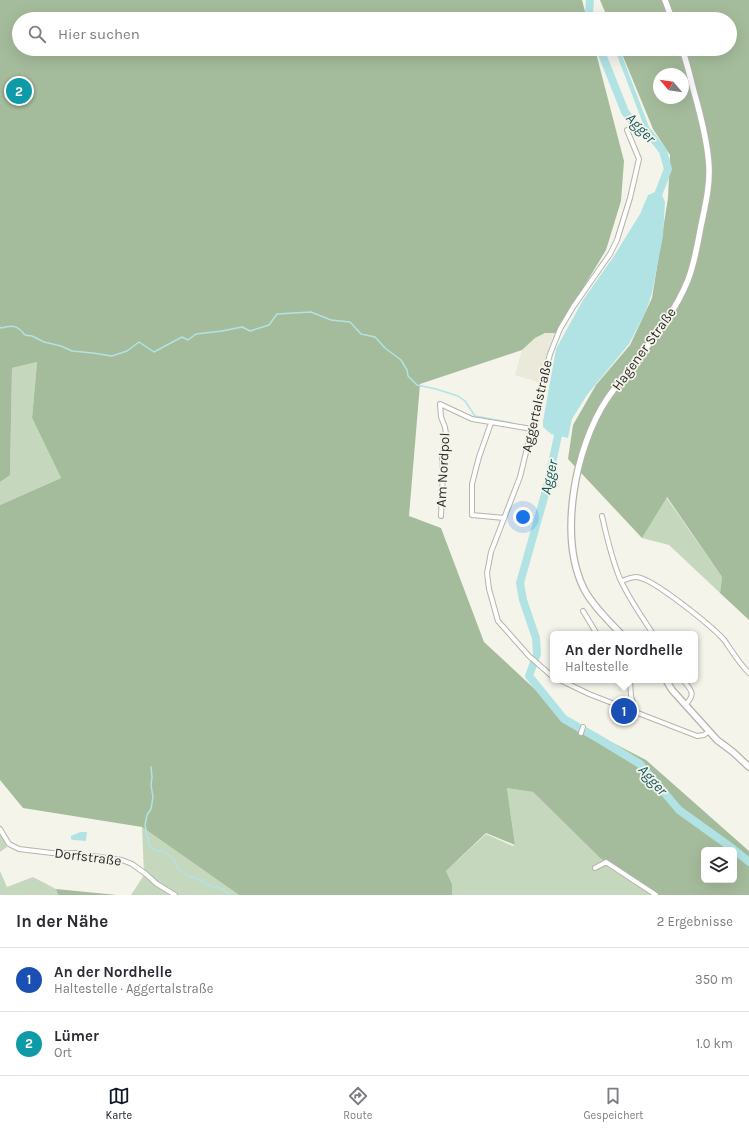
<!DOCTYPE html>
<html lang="de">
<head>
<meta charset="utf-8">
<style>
	:root { --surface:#fff; --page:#f2f2f3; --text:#2b2b33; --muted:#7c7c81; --line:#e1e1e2; --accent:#111827 }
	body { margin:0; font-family:Karla,sans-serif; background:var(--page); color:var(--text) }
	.controls { position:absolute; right:12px; bottom:12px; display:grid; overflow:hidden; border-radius:6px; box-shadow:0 4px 16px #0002 }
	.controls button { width:36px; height:36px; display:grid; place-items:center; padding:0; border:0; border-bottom:1px solid var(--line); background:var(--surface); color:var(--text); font:20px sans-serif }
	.compass { position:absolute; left:653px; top:68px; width:36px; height:36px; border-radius:50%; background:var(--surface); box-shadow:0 4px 16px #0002; rotate:299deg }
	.you { position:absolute; left:523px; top:517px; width:14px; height:14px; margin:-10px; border:3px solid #fff; border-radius:50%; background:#1a73e8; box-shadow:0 0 0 6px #1a73e833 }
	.badge { display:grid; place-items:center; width:26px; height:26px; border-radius:50%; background:var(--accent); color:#fff; font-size:13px; font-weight:700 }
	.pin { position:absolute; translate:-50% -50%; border:2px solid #fff; box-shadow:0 1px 4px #0006 }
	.popup { position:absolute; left:550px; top:631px; width:148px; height:52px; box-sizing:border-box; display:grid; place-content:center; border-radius:6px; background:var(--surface); filter:drop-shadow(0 1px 3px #0005); font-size:13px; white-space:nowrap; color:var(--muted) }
	.popup b { font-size:15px; color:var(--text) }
	.popup::after { content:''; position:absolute; left:50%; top:100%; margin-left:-8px; border:8px solid transparent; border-top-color:var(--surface) }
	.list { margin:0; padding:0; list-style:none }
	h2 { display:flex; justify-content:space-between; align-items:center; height:52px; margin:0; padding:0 16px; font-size:17px }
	h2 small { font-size:13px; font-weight:400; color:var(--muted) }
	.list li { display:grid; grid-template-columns:26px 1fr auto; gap:12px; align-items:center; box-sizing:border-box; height:64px; padding:0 16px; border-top:1px solid var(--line) }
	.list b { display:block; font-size:15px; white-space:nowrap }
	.list p { margin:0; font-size:13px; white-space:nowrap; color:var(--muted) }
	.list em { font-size:13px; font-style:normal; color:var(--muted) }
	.icon { flex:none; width:22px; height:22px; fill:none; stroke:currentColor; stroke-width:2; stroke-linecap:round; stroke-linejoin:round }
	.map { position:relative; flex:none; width:749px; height:895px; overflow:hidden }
	.search { position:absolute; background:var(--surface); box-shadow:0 4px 16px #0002; left:12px; right:12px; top:12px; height:44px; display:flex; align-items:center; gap:10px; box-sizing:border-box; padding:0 14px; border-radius:22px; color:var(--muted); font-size:15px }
	.sheet { height:180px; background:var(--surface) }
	nav { display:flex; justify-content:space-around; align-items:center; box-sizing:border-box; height:56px; border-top:1px solid var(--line); background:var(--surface); font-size:11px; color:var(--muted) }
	nav a { display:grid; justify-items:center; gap:2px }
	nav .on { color:var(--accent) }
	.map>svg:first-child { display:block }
	.built { fill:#ebe9d9 }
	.green { fill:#c5d8be }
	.forest { fill:#a5bc9c; fill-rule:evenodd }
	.water { fill:#b1e3e5 }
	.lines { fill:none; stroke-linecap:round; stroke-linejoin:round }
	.stream { stroke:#b1e3e5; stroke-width:1.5 }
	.canal { stroke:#b1e3e5; stroke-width:4.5 }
	.river { stroke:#b1e3e5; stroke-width:8 }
	.street-casing { stroke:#b5b4ac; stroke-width:6 }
	.secondary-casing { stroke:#b5b4ac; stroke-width:8 }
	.street { stroke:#fff; stroke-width:4 }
	.secondary { stroke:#fff; stroke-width:5.5 }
	.labels { text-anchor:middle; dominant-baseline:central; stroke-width:3.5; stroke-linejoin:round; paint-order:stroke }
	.street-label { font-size:14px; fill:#2c2c29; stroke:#f5f4eb }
	.water-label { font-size:15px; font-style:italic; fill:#14585c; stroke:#f5f4eb }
</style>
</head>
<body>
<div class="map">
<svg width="749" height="895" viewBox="0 0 749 895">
	<rect width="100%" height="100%" fill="#f5f4eb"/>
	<!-- built -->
	<path class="built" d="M 545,333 L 556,333 L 541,383 L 515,375 L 522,350 L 535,338 Z"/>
	<!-- green -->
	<path class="green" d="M 37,362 L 32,418 L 61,478 L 0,505 L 0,482 L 10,474 L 12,368 Z
		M 666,497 L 722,577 L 720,593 L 669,545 L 642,538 Z
		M 507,788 L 533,792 L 600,858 L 655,895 L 452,895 L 452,884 L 446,871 L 486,834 L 513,846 L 515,845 Z
		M 142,827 L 239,895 L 131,895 L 144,875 Z
		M 0,831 L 7,847 L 0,852 Z
		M 0,871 L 7,887 L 33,877 L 56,889 L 58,895 L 0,895 Z"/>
	<!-- forest -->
	<path class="forest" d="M 0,0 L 582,0 L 587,19 L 19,19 L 19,49 L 595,49 L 624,161 L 621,201 L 606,250 L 556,333 L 545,333 L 535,338 L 522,350 L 420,384 L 409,516 L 441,528 L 484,642 L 567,719 L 646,760 L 749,851 L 749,895 L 657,895 L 600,858 L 533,792 L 507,788 L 515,845 L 486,833 L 446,871 L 452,884 L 452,895 L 239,895 L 142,827 L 23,808 L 0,780 L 0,505 L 61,478 L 32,418 L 37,362 L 12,368 L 10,475 L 0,482 ZM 704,850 L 734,850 L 734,880 L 704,880 Z
		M 600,0 L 749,0 L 749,620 L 720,593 L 722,577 L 667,497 L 642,538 L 568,459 L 573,425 L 596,385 L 630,345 L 652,298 L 668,198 L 670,155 L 653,129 L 620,49 L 730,49 L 730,19 L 608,19 ZM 659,74 L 683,74 L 683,98 L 659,98 Z
		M 56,889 L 117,895 L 58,895 Z"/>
	<!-- water -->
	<path class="water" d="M 660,190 L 665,202 L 663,236 L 652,293 L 646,311 L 629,344 L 587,395 L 572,419 L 568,438 L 551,434 L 543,427 L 543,421 L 556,349 L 583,300 L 614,256 L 640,214 L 648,195 Z
		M 80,832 L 87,832 L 86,841 L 73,840 L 71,839 L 71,836 Z"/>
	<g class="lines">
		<!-- stream -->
		<path class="stream" d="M 0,327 L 1,328 C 13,325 17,325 25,335 L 32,336 L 44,342 L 61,346 L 72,351 L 93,353 L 112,356 L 127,351 L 139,342 L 154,352 L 182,337 L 188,340 L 196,334 L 222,331 L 242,327 L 250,331 L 269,325 L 277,314 L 311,312 L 331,320 L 350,322 L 361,334 L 375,337 L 385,348 L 401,360 L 407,370 L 408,376 L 417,385 L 436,389 L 458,396 L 465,401 L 475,416 L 512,423
			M 151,767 L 152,777 L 151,785 L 153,797 L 151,809 L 147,815 L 145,825 L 150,847 L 157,851 L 163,851 L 175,860 L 177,868 L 190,877 L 195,878 L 214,887 L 221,888 L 230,895"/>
		<!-- canal -->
		<path class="canal" d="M 617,49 L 649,133"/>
		<!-- river -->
		<path class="river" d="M 590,0 L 589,14 L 590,19
			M 600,49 L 625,112 L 636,126 L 649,133 L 663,151 L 668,169 L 656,200
			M 560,426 L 547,487 L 520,583 L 523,600 L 536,638 L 537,654 L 529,676 L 564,719 L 599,739 L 640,764 L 679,810 L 732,848 L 749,862"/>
		<defs>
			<path id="street" d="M 491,423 L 479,457 L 472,484 L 472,515 L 504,518
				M 441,516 L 443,472 L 442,459 L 446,434 L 445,427 L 441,417 L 440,404 L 472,419 L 532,429
				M 602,516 C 607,538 612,561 621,581 C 630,600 642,617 653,634
				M 621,581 C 625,580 631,577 636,577 C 652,577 714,628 725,641 C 733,653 739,663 749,673
				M 583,611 L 597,634
				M 553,677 L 529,656 L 498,621 L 489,589 L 487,573 L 491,552 L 520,477 L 550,354 L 560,329 L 573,307 L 610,254 L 617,240 L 630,198 L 639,159 L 627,130
				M 560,680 L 589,694 L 697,736 L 704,735 L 709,731
				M 630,680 L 631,696 L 636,712
				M 683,680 C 692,691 696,694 685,705
				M 581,733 L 583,727
				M 0,829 L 9,844 L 19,849 L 52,853 L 78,853 L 84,858 L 89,858 L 93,856 L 122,860 L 132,864 L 146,874 L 157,884 L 175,895
				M 595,868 L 606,862 L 656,895"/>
			<path id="secondary" d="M 665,0 L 672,19
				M 621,634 C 608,620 593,606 584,589 C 558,536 575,447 607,399 C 634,360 670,325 688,280 C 694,264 697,248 700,231 C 704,210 710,189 709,167 C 708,144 702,121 696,99 C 691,82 688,65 682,49
				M 666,680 L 672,690 L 709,731 L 717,740 L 733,752 L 749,767"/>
		</defs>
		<!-- street casing -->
		<use href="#street" class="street-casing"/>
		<!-- secondary casing -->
		<use href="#secondary" class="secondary-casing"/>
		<!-- street -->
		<use href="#street" class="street"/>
		<!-- secondary -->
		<use href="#secondary" class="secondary"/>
	</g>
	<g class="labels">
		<!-- street labels -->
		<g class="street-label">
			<text transform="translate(644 349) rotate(-54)">Hagener Straße</text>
			<text transform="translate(537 406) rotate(-77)">Aggertalstraße</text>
			<text transform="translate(443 470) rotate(-87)">Am Nordpol</text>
			<text transform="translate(88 857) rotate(7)">Dorfstraße</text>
		</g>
		<!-- water labels -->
		<g class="water-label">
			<text transform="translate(641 128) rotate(46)">Agger</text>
			<text transform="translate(549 477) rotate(-77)">Agger</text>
			<text transform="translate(653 780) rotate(48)">Agger</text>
		</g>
	</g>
</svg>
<div class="controls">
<button><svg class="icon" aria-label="layers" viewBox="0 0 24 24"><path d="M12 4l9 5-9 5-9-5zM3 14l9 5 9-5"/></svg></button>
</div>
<svg class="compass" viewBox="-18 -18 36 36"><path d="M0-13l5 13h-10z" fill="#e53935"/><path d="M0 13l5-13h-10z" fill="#7c7c81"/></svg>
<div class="you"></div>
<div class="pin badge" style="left:624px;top:711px;background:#1a4fb4">1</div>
<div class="popup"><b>An der Nordhelle</b>Haltestelle</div>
<div class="pin badge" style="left:19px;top:91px;background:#0f9aa8">2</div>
<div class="search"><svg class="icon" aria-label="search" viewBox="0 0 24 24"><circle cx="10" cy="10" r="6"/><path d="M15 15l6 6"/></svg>Hier suchen</div>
</div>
<section class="sheet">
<h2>In der Nähe<small>2 Ergebnisse</small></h2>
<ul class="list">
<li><span class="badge" style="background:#1a4fb4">1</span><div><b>An der Nordhelle</b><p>Haltestelle · Aggertalstraße</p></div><em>350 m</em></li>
<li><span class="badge" style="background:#0f9aa8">2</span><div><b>Lümer</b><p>Ort</p></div><em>1.0 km</em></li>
</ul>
</section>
<nav>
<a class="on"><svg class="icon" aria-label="map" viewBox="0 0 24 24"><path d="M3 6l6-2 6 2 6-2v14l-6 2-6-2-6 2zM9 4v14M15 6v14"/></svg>Karte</a>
<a><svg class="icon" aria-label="directions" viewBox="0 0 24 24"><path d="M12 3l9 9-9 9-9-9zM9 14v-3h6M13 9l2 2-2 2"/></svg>Route</a>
<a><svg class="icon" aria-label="saved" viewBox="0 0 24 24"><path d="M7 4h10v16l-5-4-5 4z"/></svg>Gespeichert</a>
</nav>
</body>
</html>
